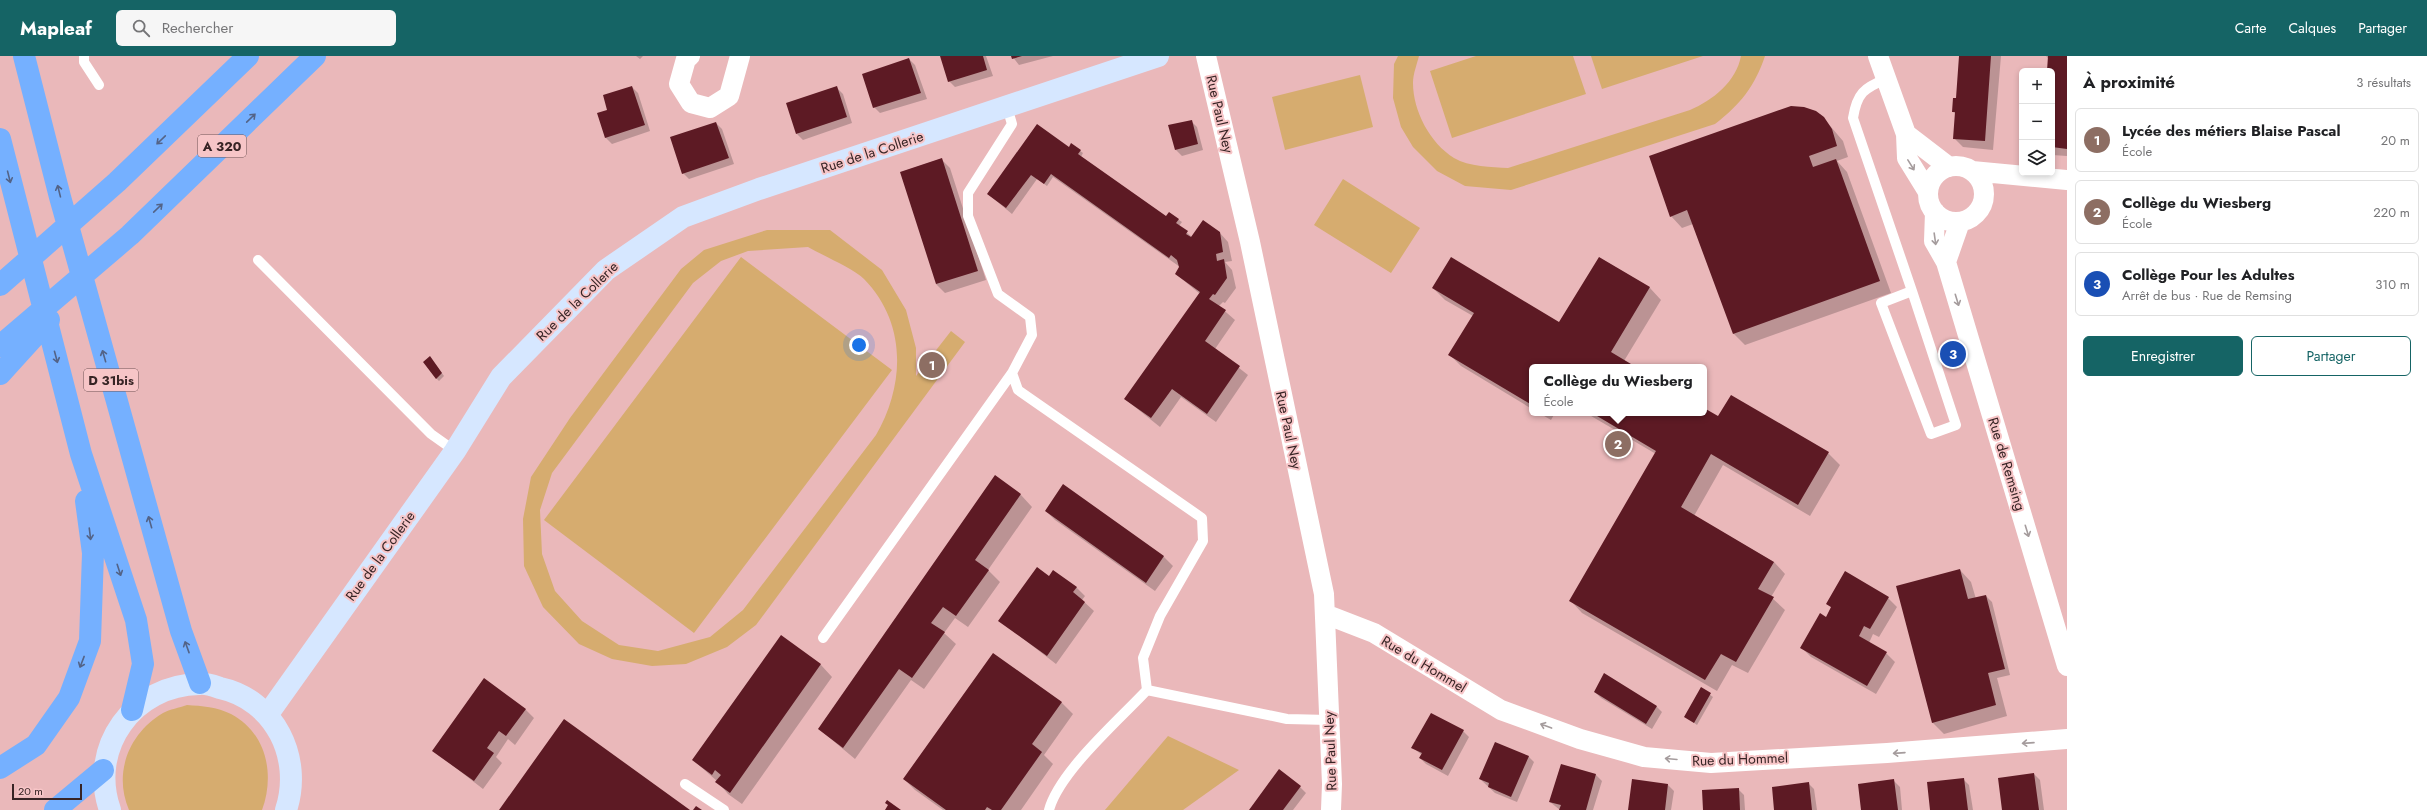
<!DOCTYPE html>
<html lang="fr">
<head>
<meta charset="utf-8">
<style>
	:root { --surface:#fff; --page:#f6f6f6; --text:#202124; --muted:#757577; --line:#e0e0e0; --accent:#156465 }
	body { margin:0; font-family:Jost,sans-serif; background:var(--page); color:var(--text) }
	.controls { position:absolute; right:12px; top:12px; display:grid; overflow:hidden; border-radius:6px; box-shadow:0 2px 6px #0003 }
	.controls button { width:36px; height:36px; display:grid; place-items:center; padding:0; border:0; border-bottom:1px solid var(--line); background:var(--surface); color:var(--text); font:20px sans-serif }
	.scale { position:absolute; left:12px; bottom:10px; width:70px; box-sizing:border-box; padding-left:4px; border:2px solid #372425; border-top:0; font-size:11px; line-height:14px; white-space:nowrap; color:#372425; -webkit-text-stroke:3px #f7c5c7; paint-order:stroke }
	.you { position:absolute; left:859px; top:289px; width:14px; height:14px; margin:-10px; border:3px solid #fff; border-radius:50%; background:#1a73e8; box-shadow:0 0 0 6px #1a73e833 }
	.badge { display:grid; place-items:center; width:26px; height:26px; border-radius:50%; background:var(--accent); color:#fff; font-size:13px; font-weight:700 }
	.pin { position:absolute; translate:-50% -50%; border:2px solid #fff; box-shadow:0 1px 4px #0006 }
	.popup { position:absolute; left:1529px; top:308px; width:178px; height:52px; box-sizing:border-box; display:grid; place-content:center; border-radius:6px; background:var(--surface); filter:drop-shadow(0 1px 3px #0005); font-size:13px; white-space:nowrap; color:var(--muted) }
	.popup b { font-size:15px; color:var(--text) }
	.popup::after { content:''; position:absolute; left:50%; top:100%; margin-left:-8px; border:8px solid transparent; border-top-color:var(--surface) }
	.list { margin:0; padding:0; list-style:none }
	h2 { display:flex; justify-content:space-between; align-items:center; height:52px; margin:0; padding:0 16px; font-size:17px }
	h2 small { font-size:13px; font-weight:400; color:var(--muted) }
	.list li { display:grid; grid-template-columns:26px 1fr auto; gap:12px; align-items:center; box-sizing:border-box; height:64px; margin:0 8px 8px; padding:0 8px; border:1px solid var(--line); border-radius:6px }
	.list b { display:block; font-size:15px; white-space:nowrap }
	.list p { margin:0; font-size:13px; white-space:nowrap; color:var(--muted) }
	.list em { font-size:13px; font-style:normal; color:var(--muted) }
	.actions { display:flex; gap:8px; padding:12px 16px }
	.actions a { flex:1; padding:9px 0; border:1px solid var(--accent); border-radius:6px; text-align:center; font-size:14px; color:var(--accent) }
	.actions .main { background:var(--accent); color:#fff }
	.icon { flex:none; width:22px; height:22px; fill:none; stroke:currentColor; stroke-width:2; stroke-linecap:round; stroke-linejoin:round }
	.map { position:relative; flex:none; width:2067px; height:754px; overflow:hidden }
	header { display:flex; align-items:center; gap:24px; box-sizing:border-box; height:56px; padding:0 20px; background:var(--accent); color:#fff }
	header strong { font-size:19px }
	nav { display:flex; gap:22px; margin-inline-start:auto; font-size:14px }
	.search { width:280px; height:36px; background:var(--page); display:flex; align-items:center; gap:10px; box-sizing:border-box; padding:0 14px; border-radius:6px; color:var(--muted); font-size:15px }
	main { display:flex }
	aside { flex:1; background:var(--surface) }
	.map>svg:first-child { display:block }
	.green { fill:#d6ac6f; fill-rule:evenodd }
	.shadow { fill:#0003 }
	.building { fill:#5d1a24 }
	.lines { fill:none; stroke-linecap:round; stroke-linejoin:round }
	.lane { stroke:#fff; stroke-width:10 }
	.street { stroke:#fff; stroke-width:20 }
	.secondary { stroke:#d6e7ff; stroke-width:22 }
	.highway { stroke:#75b0ff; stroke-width:22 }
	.oneway { stroke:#536387 }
	.oneway2 { stroke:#a59c9d }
	.labels { text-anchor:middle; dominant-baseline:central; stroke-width:4; stroke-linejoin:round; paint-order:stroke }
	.shield { fill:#f7c5c7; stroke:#715456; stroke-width:1 }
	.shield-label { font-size:13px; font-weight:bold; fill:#372425 }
	.street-label { font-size:14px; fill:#372425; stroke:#f7c5c7 }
</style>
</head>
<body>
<header>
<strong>Mapleaf</strong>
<div class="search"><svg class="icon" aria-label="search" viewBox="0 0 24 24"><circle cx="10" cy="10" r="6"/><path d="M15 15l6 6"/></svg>Rechercher</div>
<nav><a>Carte</a><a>Calques</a><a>Partager</a></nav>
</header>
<main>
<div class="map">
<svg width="2067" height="754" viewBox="0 0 2067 754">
	<rect width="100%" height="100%" fill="#eab8ba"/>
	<!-- green -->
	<path class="green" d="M 1398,0 L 1419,0 C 1417,8 1413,18 1413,27 C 1413,55 1430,87 1454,102 C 1469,111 1492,111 1508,112 L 1690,54 C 1713,44 1736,26 1741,0 L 1765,0 C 1755,30 1740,49 1715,68 L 1511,134 L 1465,130 L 1437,115 L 1413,91 L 1401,71 L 1393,42 L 1394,8 Z
		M 1476,0 L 1573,0 L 1586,38 L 1452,82 L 1430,15 Z
		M 1591,0 L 1703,0 L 1602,33 Z
		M 1360,19 L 1373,71 L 1285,94 L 1272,41 Z
		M 1343,123 L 1420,172 L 1391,217 L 1314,169 Z
		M 767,174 L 830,174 L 882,214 L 906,254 L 916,292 L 916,320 L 951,275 L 965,286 L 756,569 L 727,591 L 686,608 L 652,610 L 612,603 L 579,588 L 543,551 L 524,510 L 523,463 L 531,421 L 570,362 L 681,213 L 704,194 ZM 808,191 C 822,199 854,213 864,223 C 907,267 905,329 876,379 L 743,554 L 710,581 L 658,595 L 619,589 L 582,565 L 555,535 L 542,498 L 540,454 L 552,417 L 693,227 L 721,205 L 748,195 Z
		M 741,201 L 892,314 L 694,577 L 544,464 Z
		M 187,649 C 202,650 217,651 231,658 C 267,677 275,719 262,754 L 129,754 C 113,717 129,677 163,657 C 170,653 179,652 187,649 Z
		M 1168,680 L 1239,714 L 1183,754 L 1105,754 Z"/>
	<!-- shadow -->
	<path class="shadow" d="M 636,0 L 643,0 L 640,3 Z
		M 942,0 L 986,0 L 993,20 L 955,31 L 949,25 Z
		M 1012,0 L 1053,0 L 1019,9 Z
		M 1960,0 L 2001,0 L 1993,94 L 1963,91 L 1954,82 L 1956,58 L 1953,56 L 1957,43 Z
		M 2046,0 L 2067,0 L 2067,100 L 2052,99 L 2052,15 L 2048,15 L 2049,3 Z
		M 909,3 L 915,9 L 927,43 L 880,57 L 874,51 Z
		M 632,31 L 638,37 L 650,75 L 612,88 L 606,82 L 598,58 L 609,54 Z
		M 837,32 L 843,38 L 852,67 L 803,84 L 797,78 Z
		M 1820,58 L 1843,85 L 1848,101 L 1837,105 L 1847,116 L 1891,237 L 1745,289 L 1734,278 L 1693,168 L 1682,172 L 1671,160 Z
		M 1191,65 L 1197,71 L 1203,94 L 1182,100 L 1176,94 Z
		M 716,67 L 722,73 L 734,108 L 689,123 L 683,117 Z
		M 1071,88 L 1083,97 L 1081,101 L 1170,164 L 1170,157 L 1179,164 L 1182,166 L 1179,170 L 1192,181 L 1219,176 L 1228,186 L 1232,205 L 1225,206 L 1232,214 L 1236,232 L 1225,247 L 1223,246 L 1219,250 L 1235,264 L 1215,293 L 1248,319 L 1216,366 L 1181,341 L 1160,371 L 1125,343 L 1200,238 L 1176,218 L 1180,211 L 1053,121 L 1047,130 L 1037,123 L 1012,158 L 988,138 L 1072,94 Z
		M 941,103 L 950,112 L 986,224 L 945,237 L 936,228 Z
		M 1600,202 L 1650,232 L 1661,244 L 1624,305 L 1634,311 L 1532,311 L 1532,353 L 1461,310 L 1450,299 L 1473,260 L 1445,244 L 1433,232 L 1559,267 Z
		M 432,304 L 444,320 L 439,325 L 436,322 Z
		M 1704,353 L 1719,362 L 1828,397 L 1840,409 L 1810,460 L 1723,409 L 1694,460 L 1774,506 L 1785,518 L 1771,541 L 1785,554 L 1748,617 L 1732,609 L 1717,635 L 1582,557 L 1571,545 L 1656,398 L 1586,357 L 1704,357 Z
		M 1539,357 L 1555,357 L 1551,364 Z
		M 995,421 L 1021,439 L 1032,451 L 988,514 L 1000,526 L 968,571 L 955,562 L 944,577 L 956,588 L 924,633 L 911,624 L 855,703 L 819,673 Z
		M 1064,430 L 1164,501 L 1173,510 L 1155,535 L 1055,464 L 1046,455 Z
		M 1960,514 L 1971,526 L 1976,543 L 1986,540 L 1992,546 L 2010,619 L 1997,622 L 2007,660 L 1944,678 L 1932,666 Z
		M 1049,521 L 1076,531 L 1085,540 L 1082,544 L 1094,555 L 1056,608 L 1000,565 Z
		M 1888,542 L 1897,551 L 1879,581 L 1873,578 L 1869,587 L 1886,597 L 1895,606 L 1876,638 L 1811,601 L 1802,592 L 1827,563 L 1832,552 L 1827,548 Z
		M 781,581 L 821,609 L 832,621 L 742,748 L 728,738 L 717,725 L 693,704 Z
		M 1702,633 L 1713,641 L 1697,669 L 1686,661 Z
		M 1595,636 L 1656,650 L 1662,656 L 1652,673 L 1601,642 Z
		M 1061,646 L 1073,658 L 1044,699 L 1053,708 L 1021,754 L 943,754 L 915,734 L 904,723 Z
		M 525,653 L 534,662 L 515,689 L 508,683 L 496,701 L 502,707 L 483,733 L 434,695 Z
		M 1463,675 L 1469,681 L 1448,720 L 1426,708 L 1420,702 L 1422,699 L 1413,692 Z
		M 1528,700 L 1534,706 L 1517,746 L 1495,737 L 1480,723 Z
		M 1561,709 L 1596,719 L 1602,725 L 1593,754 L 1560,754 L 1550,746 Z
		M 2034,718 L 2040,724 L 2044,754 L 2003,754 Z
		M 1963,723 L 1969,729 L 1973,754 L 1931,754 Z
		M 1894,725 L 1900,731 L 1902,754 L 1862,754 Z
		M 1808,727 L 1814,733 L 1817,754 L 1775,754 Z
		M 1668,729 L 1674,735 L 1671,754 L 1629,754 Z
		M 1300,731 L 1306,737 L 1293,754 L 1250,754 Z
		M 1738,733 L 1744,739 L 1745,754 L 1704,754 Z"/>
	<!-- building -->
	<path class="building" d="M 940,0 L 983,0 L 987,14 L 948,26 Z
		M 1011,0 L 1022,0 L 1012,3 Z
		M 1959,0 L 1991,0 L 1985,85 L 1953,83 L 1955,56 L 1952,56 L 1953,42 L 1956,42 Z
		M 2048,0 L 2067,0 L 2067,93 L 2052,91 L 2052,15 L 2047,15 Z
		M 909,2 L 921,37 L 873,52 L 862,18 Z
		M 632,30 L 645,69 L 605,82 L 597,57 L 607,54 L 603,39 Z
		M 837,30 L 847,61 L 796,78 L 786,47 Z
		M 1791,50 L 1804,51 L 1816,55 L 1824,61 L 1832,73 L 1837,90 L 1809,100 L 1813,111 L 1836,103 L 1880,225 L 1733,278 L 1687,154 L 1670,161 L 1649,100 Z
		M 1192,64 L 1198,88 L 1175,94 L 1168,69 Z
		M 716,66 L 729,102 L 682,118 L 670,81 Z
		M 1037,68 L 1069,91 L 1071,87 L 1081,94 L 1078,98 L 1166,160 L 1169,156 L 1179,163 L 1176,167 L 1188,175 L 1186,178 L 1191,181 L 1203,164 L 1220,176 L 1223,196 L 1216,198 L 1217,205 L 1224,203 L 1227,222 L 1215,239 L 1213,238 L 1209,243 L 1226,254 L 1205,285 L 1240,310 L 1207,358 L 1172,333 L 1151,362 L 1124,343 L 1200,236 L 1175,218 L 1179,211 L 1177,204 L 1171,199 L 1169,202 L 1051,118 L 1044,128 L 1031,119 L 1006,152 L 987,138 Z
		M 942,102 L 978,215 L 936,228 L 900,116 Z
		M 1451,201 L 1559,266 L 1599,201 L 1650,231 L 1611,296 L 1636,311 L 1532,311 L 1532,349 L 1448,299 L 1474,257 L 1432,232 Z
		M 430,300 L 442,317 L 436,323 L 423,306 Z
		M 1731,339 L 1829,396 L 1798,449 L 1711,398 L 1681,451 L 1774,506 L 1758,533 L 1774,541 L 1736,606 L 1721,598 L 1705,624 L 1569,545 L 1656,395 L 1592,357 L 1704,357 L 1704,352 L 1718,360 Z
		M 995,419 L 1021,438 L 975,504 L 989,514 L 956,560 L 943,551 L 931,567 L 945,576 L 912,622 L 899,613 L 843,692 L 818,673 Z
		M 1063,428 L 1164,500 L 1146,527 L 1045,455 Z
		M 1037,511 L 1049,520 L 1053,514 L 1077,531 L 1073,536 L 1085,546 L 1047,600 L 998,565 Z
		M 1960,513 L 1968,543 L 1986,539 L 2005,613 L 1988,617 L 1996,649 L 1932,667 L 1896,530 Z
		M 1845,515 L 1889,541 L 1870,573 L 1864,570 L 1859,580 L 1887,596 L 1867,630 L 1800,592 L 1820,557 L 1826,561 L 1831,551 L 1826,548 Z
		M 781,579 L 821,608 L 730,737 L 715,726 L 721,719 L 715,714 L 712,719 L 692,704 Z
		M 993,597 L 1062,646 L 1032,688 L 1042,696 L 1001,754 L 992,754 L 987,751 L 985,754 L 946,754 L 903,723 Z
		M 1604,617 L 1657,650 L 1646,668 L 1594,636 Z
		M 484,622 L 526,653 L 506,680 L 499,675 L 487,692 L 494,697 L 474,725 L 432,695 Z
		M 1701,631 L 1711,637 L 1694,667 L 1684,661 Z
		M 1431,657 L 1464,674 L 1442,714 L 1419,702 L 1422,697 L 1411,692 Z
		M 564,663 L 690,754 L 499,754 Z
		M 1495,686 L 1529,700 L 1511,741 L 1488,731 L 1489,727 L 1479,723 Z
		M 1561,708 L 1596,718 L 1586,754 L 1559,754 L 1561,749 L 1549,746 Z
		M 1279,713 L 1301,730 L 1283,754 L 1249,754 Z
		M 2034,717 L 2039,754 L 2002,754 L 1998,722 Z
		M 1964,722 L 1968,754 L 1930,754 L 1927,726 Z
		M 1632,723 L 1668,728 L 1665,754 L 1628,754 Z
		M 1894,723 L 1898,754 L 1861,754 L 1858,728 Z
		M 1809,726 L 1812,754 L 1774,754 L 1772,731 Z
		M 1739,732 L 1740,754 L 1703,754 L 1702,734 Z
		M 887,744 L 901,754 L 885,754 L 888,749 L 885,747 Z
		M 696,750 L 702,754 L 693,754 Z"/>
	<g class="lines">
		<!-- lane -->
		<path class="lane" d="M 84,0 L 84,6 L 99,29
			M 1886,23 C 1864,32 1857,37 1853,62 L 1912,235 L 1881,247 L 1931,378 L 1956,369 L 1912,235
			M 1007,51 L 1012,68 L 968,137 L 968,160 L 998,238 L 1030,261 L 1032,279 L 1012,317 L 1018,334 L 1202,462 L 1203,485 L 1160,560 L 1143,602 L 1147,634
			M 258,204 L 431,378 L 455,395
			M 823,582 L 1012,317
			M 685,728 L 724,754
			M 1049,754 C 1059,716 1119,664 1147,634 L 1287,663 L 1329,664"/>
		<!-- street -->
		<path class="street" d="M 690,0 L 686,3 L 679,28 L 691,47 L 710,52 L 729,40 L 740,0
			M 1206,0 L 1250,186 L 1324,538 L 1332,728 L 1331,754
			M 1878,0 L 1906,78 L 1907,102 L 1928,136
			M 1906,78 L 1949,111
			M1928 138a28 28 0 1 1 56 0a28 28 0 1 1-56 0Z
			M 1972,115 L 2067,124
			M 1935,156 L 1934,185 L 1946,206 L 2067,610
			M 1946,206 L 1960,166
			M 1325,558 L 1374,577 L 1501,654 L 1580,683 L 1644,701 L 1711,707 L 1887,697 L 2067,683"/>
		<!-- secondary -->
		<path class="secondary" d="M 268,658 L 455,395 L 501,321 L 606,214 L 683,161 L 759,133 L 1158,0
			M 110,754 C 88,691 134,629 199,628 C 206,627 214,630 220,632 C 275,644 303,702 286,754"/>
		<!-- highway -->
		<path class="highway" d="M 24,0 L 60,141 L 181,575 L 200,627
			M 0,83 L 81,398 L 136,564 L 143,608 L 132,654
			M 0,229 L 117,126 L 248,0
			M 0,290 L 130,179 L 315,0
			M 0,318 L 49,264
			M 0,712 L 36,689 L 69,642 L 90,585 L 93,497 L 86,445
			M 55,754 L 103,714"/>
	</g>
	<!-- one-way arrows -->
	<defs><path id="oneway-shaft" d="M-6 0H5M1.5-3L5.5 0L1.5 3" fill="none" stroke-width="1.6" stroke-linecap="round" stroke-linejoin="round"/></defs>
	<g class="oneway">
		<use href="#oneway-shaft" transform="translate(251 62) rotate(-44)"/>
		<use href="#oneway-shaft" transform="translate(161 84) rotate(136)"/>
		<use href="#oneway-shaft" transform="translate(9 121) rotate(76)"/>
		<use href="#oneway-shaft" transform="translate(59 135) rotate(-104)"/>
		<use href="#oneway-shaft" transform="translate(158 152) rotate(-44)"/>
		<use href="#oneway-shaft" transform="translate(104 300) rotate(-106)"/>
		<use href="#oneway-shaft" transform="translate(56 301) rotate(75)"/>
		<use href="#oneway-shaft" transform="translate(150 466) rotate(-106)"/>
		<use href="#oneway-shaft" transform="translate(90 478) rotate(83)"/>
		<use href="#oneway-shaft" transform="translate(119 514) rotate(72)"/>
		<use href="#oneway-shaft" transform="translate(187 591) rotate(-110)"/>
		<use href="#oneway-shaft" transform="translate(82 606) rotate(111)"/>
	</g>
	<g class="oneway2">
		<use href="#oneway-shaft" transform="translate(1911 109) rotate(58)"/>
		<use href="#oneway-shaft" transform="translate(1935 183) rotate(82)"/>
		<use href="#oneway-shaft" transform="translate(1957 244) rotate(73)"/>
		<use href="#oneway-shaft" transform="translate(2027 475) rotate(73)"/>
		<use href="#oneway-shaft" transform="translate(1546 670) rotate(-160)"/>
		<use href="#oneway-shaft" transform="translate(2028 687) rotate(176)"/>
		<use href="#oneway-shaft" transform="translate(1899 697) rotate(176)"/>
		<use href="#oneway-shaft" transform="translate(1671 703) rotate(-175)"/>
	</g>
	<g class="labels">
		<!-- shield labels -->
		<g class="shield">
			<rect x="198" y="79" width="48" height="22" rx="3"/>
			<rect x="84" y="313" width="54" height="22" rx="3"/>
		</g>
		<g class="shield-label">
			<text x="222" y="90">A 320</text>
			<text x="111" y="324">D 31bis</text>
		</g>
		<!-- street labels -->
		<g class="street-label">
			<text transform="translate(1220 58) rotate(77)">Rue Paul Ney</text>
			<text transform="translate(872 96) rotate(-18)">Rue de la Collerie</text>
			<text transform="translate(577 245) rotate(-44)">Rue de la Collerie</text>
			<text transform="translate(1289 374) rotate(78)">Rue Paul Ney</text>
			<text transform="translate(2007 408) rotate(73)">Rue de Remsing</text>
			<text transform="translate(380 500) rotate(-54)">Rue de la Collerie</text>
			<text transform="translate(1424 608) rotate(31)">Rue du Hommel</text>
			<text transform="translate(1330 695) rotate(-92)">Rue Paul Ney</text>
			<text transform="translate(1740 703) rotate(-2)">Rue du Hommel</text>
		</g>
	</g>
</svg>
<div class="controls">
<button>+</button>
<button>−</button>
<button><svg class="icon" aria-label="layers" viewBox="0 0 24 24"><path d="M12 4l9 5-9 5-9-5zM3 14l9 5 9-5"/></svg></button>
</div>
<div class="scale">20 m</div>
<div class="you"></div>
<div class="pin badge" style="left:932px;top:309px;background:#8d6e63">1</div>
<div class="pin badge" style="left:1618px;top:388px;background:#8d6e63">2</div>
<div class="popup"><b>Collège du Wiesberg</b>École</div>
<div class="pin badge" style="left:1953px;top:298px;background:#1a4fb4">3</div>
</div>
<aside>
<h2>À proximité<small>3 résultats</small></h2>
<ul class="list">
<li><span class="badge" style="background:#8d6e63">1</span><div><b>Lycée des métiers Blaise Pascal</b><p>École</p></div><em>20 m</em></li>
<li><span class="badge" style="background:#8d6e63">2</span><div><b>Collège du Wiesberg</b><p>École</p></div><em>220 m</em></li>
<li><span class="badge" style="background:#1a4fb4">3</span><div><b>Collège Pour les Adultes</b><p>Arrêt de bus · Rue de Remsing</p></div><em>310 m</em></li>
</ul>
<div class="actions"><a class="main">Enregistrer</a><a>Partager</a></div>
</aside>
</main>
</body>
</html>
